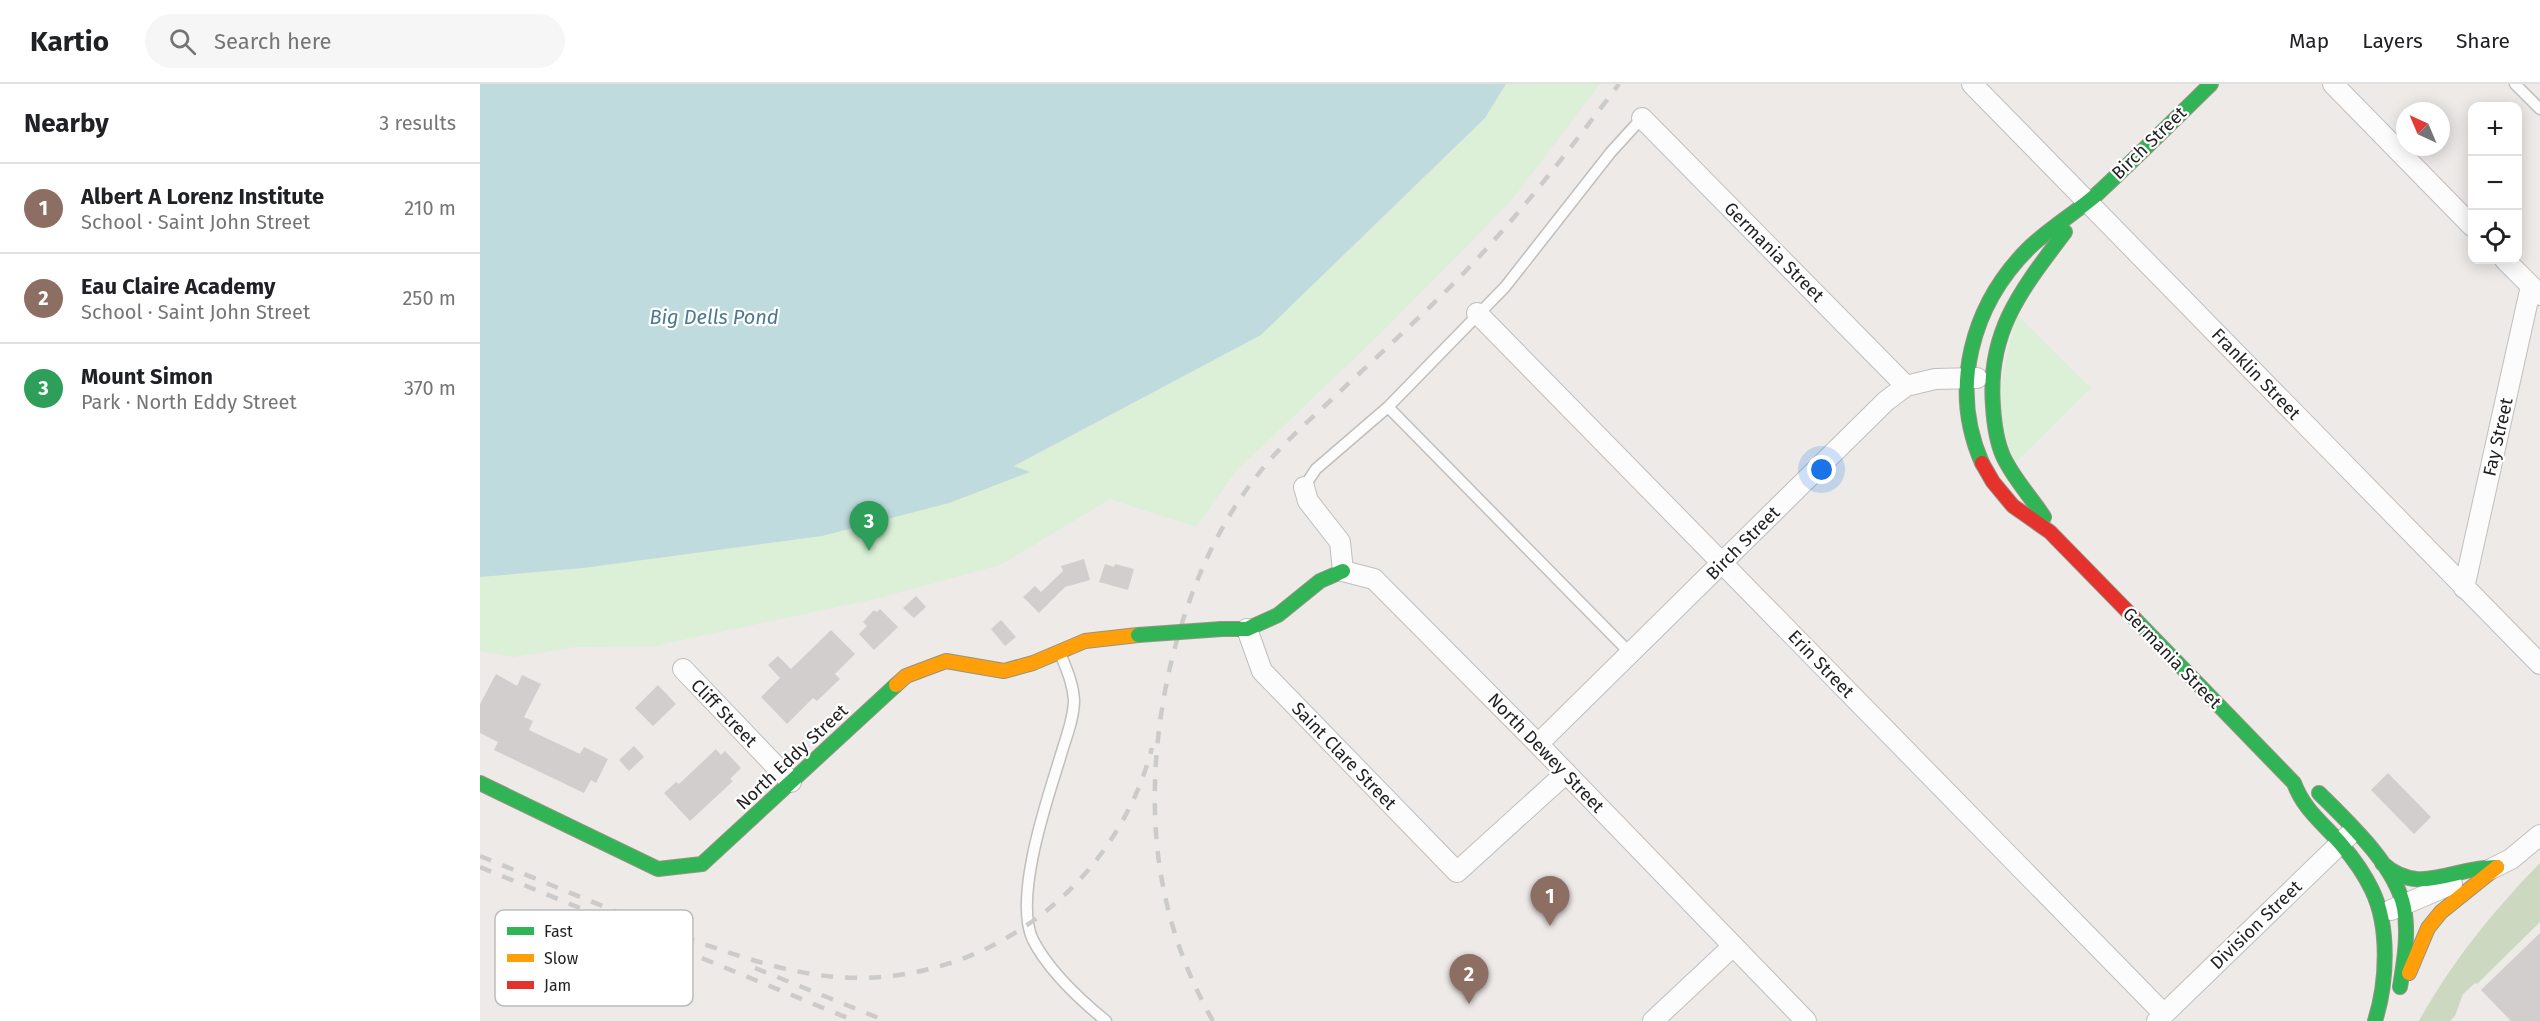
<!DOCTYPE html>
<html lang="en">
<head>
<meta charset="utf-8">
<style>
	:root { --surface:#fff; --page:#f6f6f6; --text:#202124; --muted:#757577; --line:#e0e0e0; --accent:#676665 }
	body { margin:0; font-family:"Fira Sans",sans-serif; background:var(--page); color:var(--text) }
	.controls { position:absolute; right:18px; top:18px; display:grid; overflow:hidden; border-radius:12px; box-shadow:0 3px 15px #0003 }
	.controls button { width:54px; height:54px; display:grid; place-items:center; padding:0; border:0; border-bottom:2px solid var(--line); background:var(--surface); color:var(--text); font:30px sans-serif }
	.compass { position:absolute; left:1916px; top:18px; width:54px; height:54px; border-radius:50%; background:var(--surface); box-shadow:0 3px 15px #0003; rotate:316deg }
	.you { position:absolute; left:1342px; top:386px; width:21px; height:21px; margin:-15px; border:4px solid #fff; border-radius:50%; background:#1a73e8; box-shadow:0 0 0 9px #1a73e833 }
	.badge { display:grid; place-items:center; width:39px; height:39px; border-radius:50%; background:var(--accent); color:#fff; font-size:20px; font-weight:700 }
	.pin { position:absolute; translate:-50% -50px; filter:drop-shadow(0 2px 3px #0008) }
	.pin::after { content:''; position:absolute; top:32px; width:21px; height:18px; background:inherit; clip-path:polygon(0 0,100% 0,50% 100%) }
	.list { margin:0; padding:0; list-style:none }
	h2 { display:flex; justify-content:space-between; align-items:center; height:78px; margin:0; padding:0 24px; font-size:26px }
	h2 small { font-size:20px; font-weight:400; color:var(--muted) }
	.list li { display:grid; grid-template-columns:39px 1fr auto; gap:18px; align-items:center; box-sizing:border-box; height:90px; padding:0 24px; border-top:2px solid var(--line) }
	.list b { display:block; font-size:22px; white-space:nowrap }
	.list p { margin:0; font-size:20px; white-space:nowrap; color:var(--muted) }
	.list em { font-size:20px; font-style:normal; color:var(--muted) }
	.icon { flex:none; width:33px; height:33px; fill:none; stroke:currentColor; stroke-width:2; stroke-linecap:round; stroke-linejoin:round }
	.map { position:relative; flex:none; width:2060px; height:937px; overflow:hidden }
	header { display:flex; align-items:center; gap:36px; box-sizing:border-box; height:84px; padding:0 30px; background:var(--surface); border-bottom:2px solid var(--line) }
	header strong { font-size:28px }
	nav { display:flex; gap:33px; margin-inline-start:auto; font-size:21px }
	.search { width:420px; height:54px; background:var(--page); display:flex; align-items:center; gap:15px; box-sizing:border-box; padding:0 21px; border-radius:33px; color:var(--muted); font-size:22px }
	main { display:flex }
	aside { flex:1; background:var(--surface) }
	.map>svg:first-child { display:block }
	.forest { fill:#cdd8c0 }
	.park { fill:#dbf0d6 }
	.water { fill:#bfdbdd }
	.building { fill:#d2cecd }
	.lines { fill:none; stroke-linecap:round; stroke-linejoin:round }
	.lane-casing { stroke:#c0bfbe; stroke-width:13 }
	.street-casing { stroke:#c0bfbe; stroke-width:22 }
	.fast-casing { stroke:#969382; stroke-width:16 }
	.slow-casing { stroke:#969382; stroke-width:16 }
	.jam-casing { stroke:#969382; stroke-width:16 }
	.lane { stroke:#fcfcfc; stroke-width:10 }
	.street { stroke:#fcfcfc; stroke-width:20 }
	.fast { stroke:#30b455; stroke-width:14 }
	.slow { stroke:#ff9f0a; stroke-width:14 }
	.jam { stroke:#e5322d; stroke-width:14 }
	.rail { stroke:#cbcbca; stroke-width:4.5; stroke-dasharray:12 12; stroke-linecap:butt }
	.fast-bridge-casing { stroke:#969382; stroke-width:16; stroke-linecap:butt }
	.fast-bridge { stroke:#30b455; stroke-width:14 }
	.labels { text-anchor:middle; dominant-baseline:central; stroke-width:4.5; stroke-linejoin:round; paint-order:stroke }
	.street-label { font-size:18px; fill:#1f1f1f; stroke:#fff }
	.water-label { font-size:20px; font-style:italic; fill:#4b798f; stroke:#fff }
	.key { fill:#fff; stroke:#bcbcbc; stroke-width:1.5 }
	.key-label { font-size:16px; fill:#1f1f1f }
</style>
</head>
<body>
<header>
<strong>Kartio</strong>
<div class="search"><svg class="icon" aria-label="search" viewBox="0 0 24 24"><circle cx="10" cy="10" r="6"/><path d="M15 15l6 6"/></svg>Search here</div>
<nav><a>Map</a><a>Layers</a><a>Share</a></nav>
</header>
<main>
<aside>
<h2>Nearby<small>3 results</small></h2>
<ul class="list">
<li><span class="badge" style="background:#8d6e63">1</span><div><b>Albert A Lorenz Institute</b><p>School · Saint John Street</p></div><em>210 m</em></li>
<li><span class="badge" style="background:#8d6e63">2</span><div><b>Eau Claire Academy</b><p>School · Saint John Street</p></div><em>250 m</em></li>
<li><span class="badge" style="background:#2e9e5b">3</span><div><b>Mount Simon</b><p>Park · North Eddy Street</p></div><em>370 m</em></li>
</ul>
</aside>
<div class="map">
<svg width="2060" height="937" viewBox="0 0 2060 937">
	<rect width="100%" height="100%" fill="#edeae8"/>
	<!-- forest -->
	<path class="forest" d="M 2060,779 L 2060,838 L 1997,900 L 1995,899 L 1983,910 L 1975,932 L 1970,937 L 1939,937 C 1971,879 2013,827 2060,779 Z"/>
	<!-- park -->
	<path class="park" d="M 1026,0 L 1120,0 L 1031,117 L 902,248 L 756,387 L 716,443 L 630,415 L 520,481 L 399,514 L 174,562 L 96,563 L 33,573 L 0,567 L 0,493 L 549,389 L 533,383 L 781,251 L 1005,34 Z
		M 1536,230 L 1611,304 L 1534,380 L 1517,320 Z"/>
	<!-- water -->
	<path class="water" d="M 0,0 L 1026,0 L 1005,34 L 781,251 L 534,382 L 550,388 L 469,419 L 342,452 L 103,484 L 0,493 Z"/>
	<!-- building -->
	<path class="building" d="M 604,475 L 610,496 L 585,503 L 559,529 L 543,513 L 555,502 L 561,508 L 583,487 L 581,482 Z
		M 625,480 L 634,483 L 635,480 L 654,485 L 648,506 L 619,498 Z
		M 436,512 L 446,523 L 434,534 L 423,524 Z
		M 400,525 L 418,543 L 394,566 L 379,550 L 387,542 L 383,538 L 394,526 L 397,528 Z
		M 521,536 L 536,553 L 525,562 L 511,545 Z
		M 351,546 L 375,570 L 355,590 L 360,595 L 337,617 L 333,614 L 307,640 L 281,613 L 300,594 L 288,581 L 298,572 L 311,585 Z
		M 16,590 L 37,602 L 42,591 L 61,600 L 44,633 L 53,637 L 49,646 L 100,670 L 104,663 L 128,675 L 116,699 L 111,696 L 104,709 L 14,666 L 18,658 L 0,649 L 0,620 Z
		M 178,601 L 196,620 L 173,642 L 155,624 Z
		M 154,662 L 164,673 L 149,687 L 139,676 Z
		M 236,665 L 241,671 L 245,667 L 261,684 L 250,695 L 253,697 L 210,737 L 184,709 L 196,698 L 199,700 Z
		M 1908,689 L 1951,733 L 1934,750 L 1891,706 Z
		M 2060,849 L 2060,937 L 2031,937 L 2001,906 Z"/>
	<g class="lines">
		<defs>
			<path id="lane" d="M 2035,0 L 2060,25
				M 908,323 L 1150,569
				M 824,403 L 836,385 L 908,323 L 1025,203 L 1131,68 L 1162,34
				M 580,569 C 586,584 593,599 594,616 C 594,635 585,656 580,674 C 567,716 533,815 553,856 C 569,887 599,915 626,937"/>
			<path id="street" d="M 1492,0 L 2060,580
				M 1853,0 L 1992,142
				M 1162,34 L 1426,302
				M 2025,176 L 2060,211
				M 997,229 L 1684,930
				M 824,403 L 828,417 L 860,458 L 863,487 L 894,495 L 1058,660 L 1326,937
				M 1984,504 L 2051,202
				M 767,545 L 782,587 L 977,788 L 1086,689
				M 203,585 L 311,698
				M 1058,660 L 1406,317 L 1426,302 L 1455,295 L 1497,294
				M 2005,788 L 2031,775 L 2060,751
				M 1911,826 L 1972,800
				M 1173,937 L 1252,863
				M 1677,937 L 1869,751"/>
			<path id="fast" d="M 1502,379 C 1469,304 1492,221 1548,165 C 1568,145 1594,130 1616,111 C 1655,75 1693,37 1731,0
				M 1564,433 C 1551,413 1533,394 1523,372 C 1516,356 1514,338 1513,322 C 1507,247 1542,205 1585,148
				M 1654,534 L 1814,699 C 1824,726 1843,739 1861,760 C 1873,774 1884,789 1892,806 C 1910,843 1907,899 1895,937
				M 742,545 L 767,545 L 798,531 L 840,497 L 863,487
				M 0,699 L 178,785 L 222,780 L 416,601
				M 1839,709 C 1868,738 1916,782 1924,824 C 1929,849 1924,878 1920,903
				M 1902,779 C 1939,813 1972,783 2017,783"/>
			<path id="slow" d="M 416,601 L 426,592 L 466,577 L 524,587 L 553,579 L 605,557 L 658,551
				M 1929,889 L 1948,844 L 1961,828 L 2017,783"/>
			<path id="jam" d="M 1502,379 L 1513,398 L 1533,422 L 1570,448 L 1654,534"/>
		</defs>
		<!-- lane casing -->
		<use href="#lane" class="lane-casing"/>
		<!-- street casing -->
		<use href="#street" class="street-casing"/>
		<!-- fast casing -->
		<use href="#fast" class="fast-casing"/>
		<!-- slow casing -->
		<use href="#slow" class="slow-casing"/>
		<!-- jam casing -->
		<use href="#jam" class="jam-casing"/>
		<!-- lane -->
		<use href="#lane" class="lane"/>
		<!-- street -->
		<use href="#street" class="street"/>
		<!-- fast -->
		<use href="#fast" class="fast"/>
		<!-- slow -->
		<use href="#slow" class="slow"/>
		<!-- jam -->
		<use href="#jam" class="jam"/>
		<!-- rail -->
		<path class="rail" d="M 0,772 L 186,848
			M 0,783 L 375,937
			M 180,845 C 237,864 296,888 356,893 C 502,904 635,805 672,664
			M 275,884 L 406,937
			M 733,937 C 709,895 692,849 683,802 C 657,672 694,497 776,393 C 797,365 824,341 850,317 C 890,279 932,241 971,202 C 1033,140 1086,70 1139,0"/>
		<defs>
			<path id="fast-bridge" d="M 658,551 L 742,545"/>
		</defs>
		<!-- fast-bridge casing -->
		<use href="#fast-bridge" class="fast-bridge-casing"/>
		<!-- fast-bridge -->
		<use href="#fast-bridge" class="fast-bridge"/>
	</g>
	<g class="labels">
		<!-- street labels -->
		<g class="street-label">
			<text transform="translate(1669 59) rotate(-44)">Birch Street</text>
			<text transform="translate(1294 168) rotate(45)">Germania Street</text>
			<text transform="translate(1776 290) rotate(46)">Franklin Street</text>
			<text transform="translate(2018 353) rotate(-77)">Fay Street</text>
			<text transform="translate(1263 459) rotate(-45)">Birch Street</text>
			<text transform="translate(1692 574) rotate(46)">Germania Street</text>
			<text transform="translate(1341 580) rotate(46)">Erin Street</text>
			<text transform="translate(244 629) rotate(46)">Cliff Street</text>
			<text transform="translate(1066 669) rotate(46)">North Dewey Street</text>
			<text transform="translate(864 672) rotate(46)">Saint Clare Street</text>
			<text transform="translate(312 673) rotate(-43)">North Eddy Street</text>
			<text transform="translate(1776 841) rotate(-44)">Division Street</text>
		</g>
		<!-- water labels -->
		<g class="water-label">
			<text x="234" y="233">Big Dells Pond</text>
		</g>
	</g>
	<!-- legend -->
	<rect x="15" y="826" width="198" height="96" rx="9" class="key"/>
	<rect x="27" y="843" width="27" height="8" fill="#30b455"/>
	<rect x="27" y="870" width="27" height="8" fill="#ff9f0a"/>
	<rect x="27" y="897" width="27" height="8" fill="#e5322d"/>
	<g class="key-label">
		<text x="64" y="853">Fast</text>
		<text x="64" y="880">Slow</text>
		<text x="64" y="907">Jam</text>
	</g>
</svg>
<div class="controls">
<button>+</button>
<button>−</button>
<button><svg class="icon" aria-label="locate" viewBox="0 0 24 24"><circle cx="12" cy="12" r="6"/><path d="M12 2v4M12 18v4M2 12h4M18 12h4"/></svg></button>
</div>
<svg class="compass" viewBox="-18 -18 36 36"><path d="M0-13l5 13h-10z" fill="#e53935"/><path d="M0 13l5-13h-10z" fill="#757577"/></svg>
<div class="you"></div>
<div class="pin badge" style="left:1070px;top:842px;background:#8d6e63">1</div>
<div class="pin badge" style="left:989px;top:920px;background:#8d6e63">2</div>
<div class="pin badge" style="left:389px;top:467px;background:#2e9e5b">3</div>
</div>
</main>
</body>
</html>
